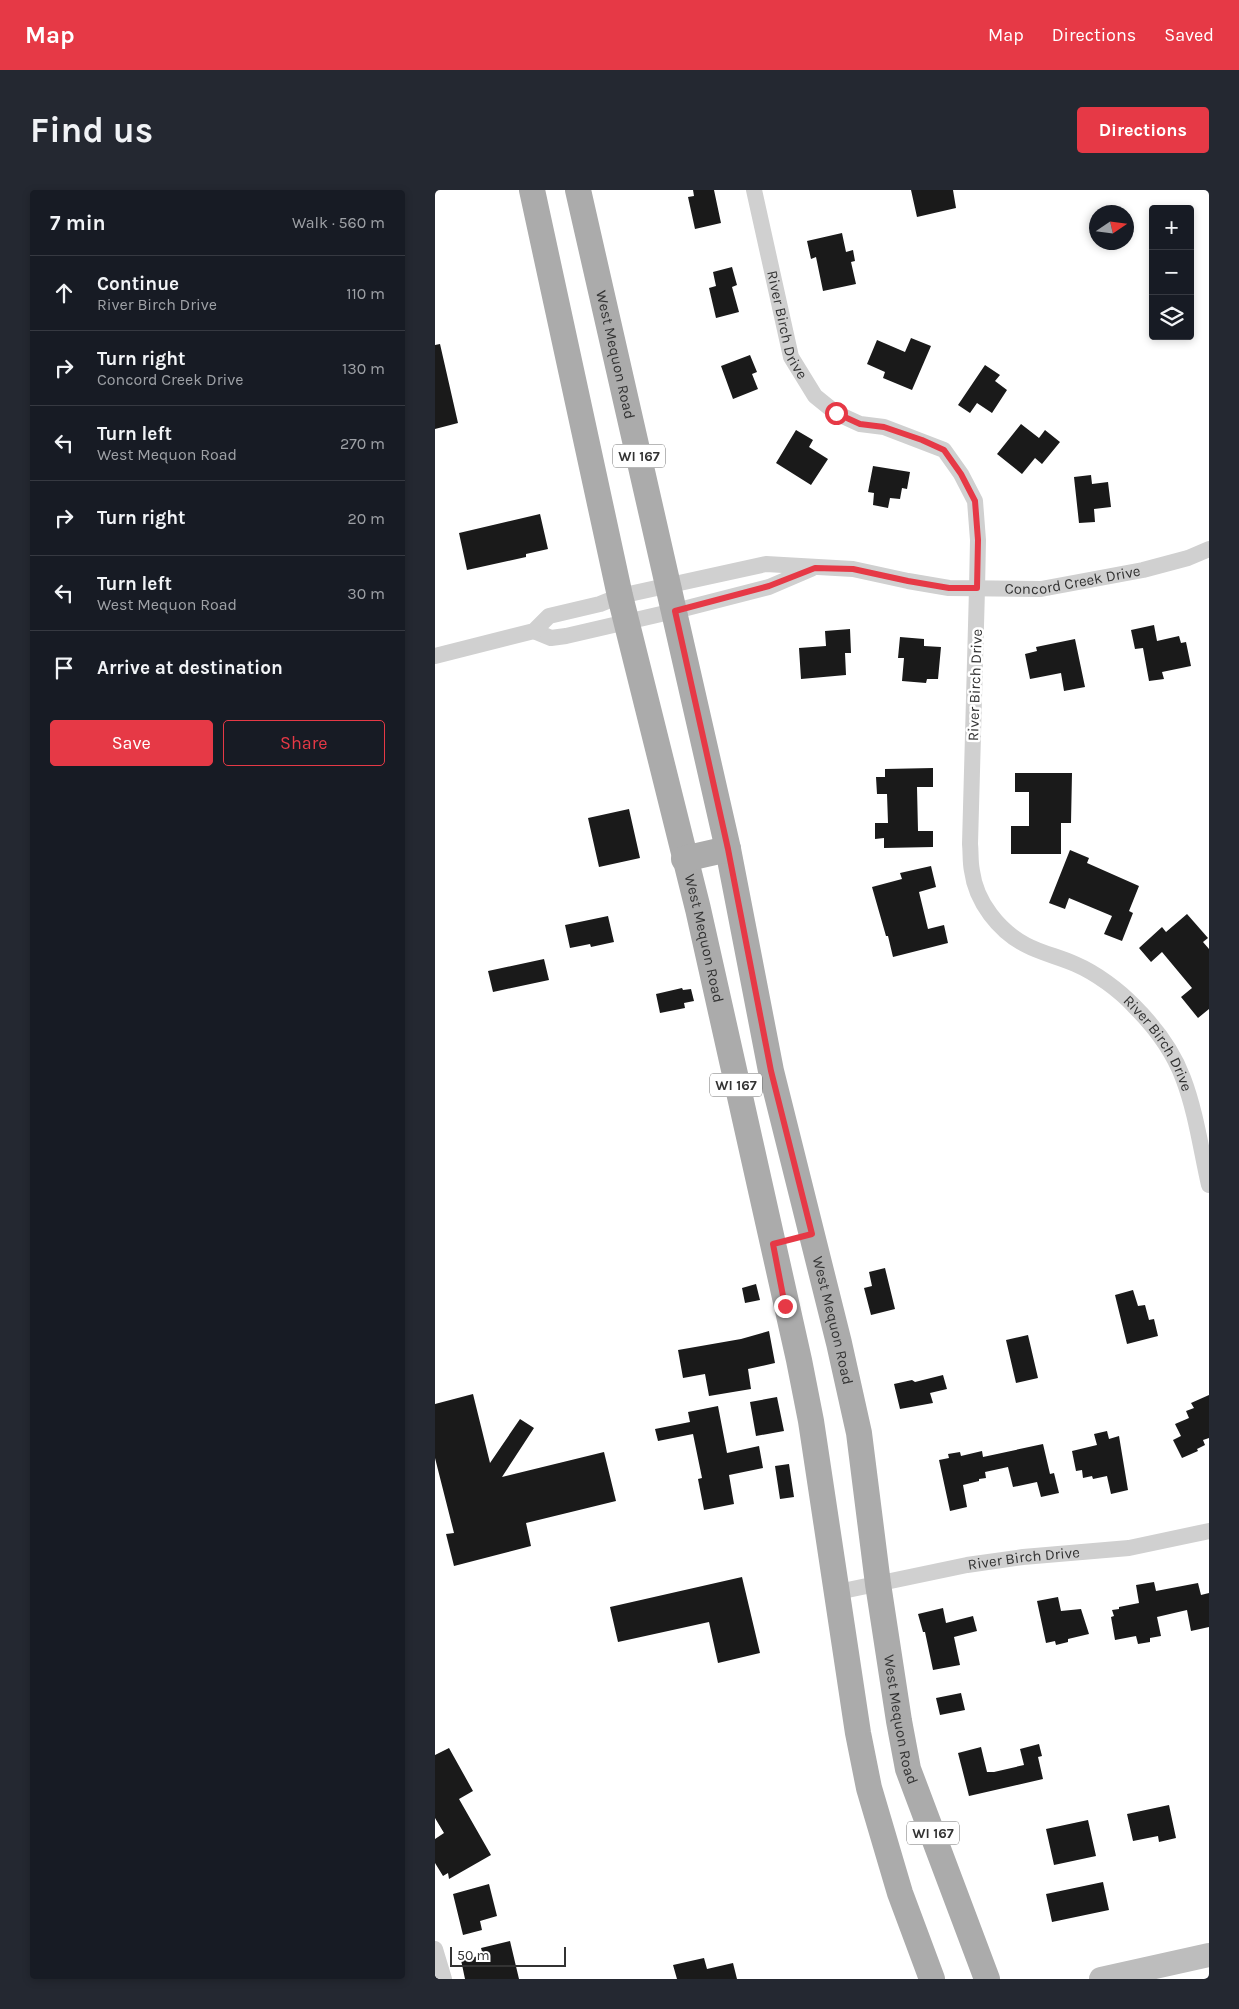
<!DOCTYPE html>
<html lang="en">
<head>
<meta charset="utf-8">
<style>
	:root { --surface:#171b24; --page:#242831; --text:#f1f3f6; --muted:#9ea1a6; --line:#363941; --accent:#e63946 }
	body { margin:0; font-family:Karla,sans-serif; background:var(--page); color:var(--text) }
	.controls { position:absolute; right:15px; top:15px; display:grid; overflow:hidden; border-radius:5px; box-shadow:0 2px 8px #0003 }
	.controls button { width:45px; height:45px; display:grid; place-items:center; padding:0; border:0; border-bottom:1px solid var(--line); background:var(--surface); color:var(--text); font:25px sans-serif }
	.compass { position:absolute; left:654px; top:15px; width:45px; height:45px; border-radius:50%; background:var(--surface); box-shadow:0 2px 8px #0003; rotate:77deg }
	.scale { position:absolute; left:15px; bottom:12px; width:116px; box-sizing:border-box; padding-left:5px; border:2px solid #333; border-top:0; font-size:14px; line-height:18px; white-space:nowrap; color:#333; -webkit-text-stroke:4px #fff; paint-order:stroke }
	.stop { position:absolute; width:15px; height:15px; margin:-11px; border:4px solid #e63946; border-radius:50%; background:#fff }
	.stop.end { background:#e63946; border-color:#fff; box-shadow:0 1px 5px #0008 }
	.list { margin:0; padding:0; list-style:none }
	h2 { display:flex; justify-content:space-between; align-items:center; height:65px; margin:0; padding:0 20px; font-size:21px }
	h2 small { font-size:16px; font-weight:400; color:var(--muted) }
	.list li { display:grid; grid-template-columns:32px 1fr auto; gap:15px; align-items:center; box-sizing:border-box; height:75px; padding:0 20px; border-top:1px solid var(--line) }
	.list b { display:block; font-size:19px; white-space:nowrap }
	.list p { margin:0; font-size:16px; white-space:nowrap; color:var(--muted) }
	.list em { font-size:16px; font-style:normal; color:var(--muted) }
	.actions { display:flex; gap:10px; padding:15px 20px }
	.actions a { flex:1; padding:11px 0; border:1px solid var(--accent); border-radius:5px; text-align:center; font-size:18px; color:var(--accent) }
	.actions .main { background:var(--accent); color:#fff }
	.icon { flex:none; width:28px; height:28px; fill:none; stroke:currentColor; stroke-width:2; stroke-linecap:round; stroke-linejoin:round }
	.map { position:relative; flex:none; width:774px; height:1789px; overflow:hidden; border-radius:5px }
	header { display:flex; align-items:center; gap:30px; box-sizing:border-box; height:70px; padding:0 25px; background:var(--accent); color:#fff }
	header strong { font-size:24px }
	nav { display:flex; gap:28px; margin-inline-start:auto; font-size:18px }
	.intro { display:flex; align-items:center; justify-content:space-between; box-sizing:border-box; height:120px; padding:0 30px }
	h1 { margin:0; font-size:35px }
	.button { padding:12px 22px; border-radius:5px; background:var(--accent); color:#fff; font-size:18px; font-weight:700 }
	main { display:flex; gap:30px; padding:0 30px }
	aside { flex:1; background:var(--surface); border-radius:5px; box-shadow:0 2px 8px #0003 }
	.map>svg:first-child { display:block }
	.building { fill:#1a1a1a }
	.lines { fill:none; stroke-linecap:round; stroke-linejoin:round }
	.street { stroke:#d0d0d0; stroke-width:16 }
	.secondary { stroke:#bdbdbd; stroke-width:24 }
	.primary { stroke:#ababab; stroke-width:26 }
	.route { stroke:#e63946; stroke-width:6 }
	.labels { text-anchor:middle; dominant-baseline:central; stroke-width:5; stroke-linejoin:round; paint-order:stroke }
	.shield { fill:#fff; stroke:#707070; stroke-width:1 }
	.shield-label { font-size:14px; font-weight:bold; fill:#333 }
	.street-label { font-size:15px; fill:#333; stroke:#fff }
</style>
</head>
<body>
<header>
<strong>Map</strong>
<nav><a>Map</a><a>Directions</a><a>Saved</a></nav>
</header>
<div class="intro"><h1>Find us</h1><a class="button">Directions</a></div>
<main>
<aside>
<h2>7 min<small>Walk · 560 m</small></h2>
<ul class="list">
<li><svg class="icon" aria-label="ahead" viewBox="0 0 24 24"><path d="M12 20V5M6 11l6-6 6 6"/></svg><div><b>Continue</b><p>River Birch Drive</p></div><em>110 m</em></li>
<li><svg class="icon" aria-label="right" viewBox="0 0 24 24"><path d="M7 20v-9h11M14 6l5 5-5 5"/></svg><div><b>Turn right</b><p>Concord Creek Drive</p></div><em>130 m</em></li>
<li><svg class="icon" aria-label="left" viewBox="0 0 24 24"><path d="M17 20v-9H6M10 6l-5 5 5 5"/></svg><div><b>Turn left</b><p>West Mequon Road</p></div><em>270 m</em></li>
<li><svg class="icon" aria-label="right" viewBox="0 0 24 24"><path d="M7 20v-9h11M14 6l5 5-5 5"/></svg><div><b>Turn right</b></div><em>20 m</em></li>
<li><svg class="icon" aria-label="left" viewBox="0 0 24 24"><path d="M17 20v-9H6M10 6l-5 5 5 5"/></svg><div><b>Turn left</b><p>West Mequon Road</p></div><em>30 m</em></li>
<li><svg class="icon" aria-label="arrive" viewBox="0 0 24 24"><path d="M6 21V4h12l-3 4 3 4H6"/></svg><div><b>Arrive at destination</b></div></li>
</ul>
<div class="actions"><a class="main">Save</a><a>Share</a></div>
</aside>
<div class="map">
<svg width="774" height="1789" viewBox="0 0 774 1789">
	<rect width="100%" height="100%" fill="#fff"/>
	<!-- building -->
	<path class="building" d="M 258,0 L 279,0 L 286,33 L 260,39 L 253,7 L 259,6 Z
		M 476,0 L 518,0 L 521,18 L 482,27 Z
		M 407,43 L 411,62 L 418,60 L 420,71 L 416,72 L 421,94 L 388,101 L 381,67 L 376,69 L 372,51 Z
		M 297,77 L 302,95 L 297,97 L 304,122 L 281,128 L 274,98 L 281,96 L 278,82 Z
		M 476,148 L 496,156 L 477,200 L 448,188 L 450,182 L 432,174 L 442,150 L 470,162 Z
		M 5,154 L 23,233 L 0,239 L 0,155 Z
		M 315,165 L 322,182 L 317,184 L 323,199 L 298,209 L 286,176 Z
		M 550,175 L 565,185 L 560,191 L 572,200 L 557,223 L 542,213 L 535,223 L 523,215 Z
		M 586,234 L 604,248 L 610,240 L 625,252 L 607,274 L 600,268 L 587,284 L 562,264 Z
		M 361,240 L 378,250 L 374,257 L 393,269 L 376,295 L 341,273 Z
		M 438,276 L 475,282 L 472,299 L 467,298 L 465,309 L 455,308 L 453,318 L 438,315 L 439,303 L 433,302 Z
		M 656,285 L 657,294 L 673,292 L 676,317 L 659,319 L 660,332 L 644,333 L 639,287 Z
		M 105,324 L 113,359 L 91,364 L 91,367 L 32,380 L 24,343 Z
		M 719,435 L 722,451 L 744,446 L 746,453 L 751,452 L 756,476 L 727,482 L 729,489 L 714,491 L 708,458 L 700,459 L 696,440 Z
		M 415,439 L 416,463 L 410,463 L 411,485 L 366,489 L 364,458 L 391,456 L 390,441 Z
		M 465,447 L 489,449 L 489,456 L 506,457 L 503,489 L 492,489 L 491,493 L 467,491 L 469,468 L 463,468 Z
		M 640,449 L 650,497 L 629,501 L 626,483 L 595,489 L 590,464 L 602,461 L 601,457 Z
		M 498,578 L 498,597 L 482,597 L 483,641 L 498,641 L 498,657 L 449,658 L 449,648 L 440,649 L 440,633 L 453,633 L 452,604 L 442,604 L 441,587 L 450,587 L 450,579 Z
		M 580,583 L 637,583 L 636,633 L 626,633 L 626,664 L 576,664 L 576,636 L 594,636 L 594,602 L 580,602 Z
		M 194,619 L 205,668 L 164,677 L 153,628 Z
		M 635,660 L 654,668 L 652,673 L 704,696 L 694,721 L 698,723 L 687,751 L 669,744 L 677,726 L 634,708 L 630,719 L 614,713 Z
		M 496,676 L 501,697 L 484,702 L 493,739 L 509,735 L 513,753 L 458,767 L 453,746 L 451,746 L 437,697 L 467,689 L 465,683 Z
		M 752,724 L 773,748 L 768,752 L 774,759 L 774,819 L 763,828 L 746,807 L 757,798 L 727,762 L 716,772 L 704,758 L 727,737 L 731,742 Z
		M 173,726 L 179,752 L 156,757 L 155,754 L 135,758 L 130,735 Z
		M 109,769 L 114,790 L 58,802 L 53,781 Z
		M 247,798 L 248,800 L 256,799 L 259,811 L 249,813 L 250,818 L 225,823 L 221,804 Z
		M 450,1078 L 460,1119 L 436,1125 L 429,1098 L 437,1096 L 434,1082 Z
		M 321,1094 L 325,1110 L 310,1113 L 307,1098 Z
		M 698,1100 L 703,1116 L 710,1115 L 714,1130 L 719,1129 L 723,1146 L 692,1154 L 680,1105 Z
		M 334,1141 L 340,1173 L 313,1179 L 316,1199 L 274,1206 L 270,1184 L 248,1188 L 243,1160 L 306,1149 Z
		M 593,1145 L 603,1188 L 581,1193 L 571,1150 Z
		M 508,1185 L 512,1199 L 495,1203 L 498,1213 L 465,1219 L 459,1194 L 477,1190 L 480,1192 Z
		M 38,1204 L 55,1273 L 85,1229 L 99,1238 L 67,1287 L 169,1262 L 181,1311 L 91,1333 L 96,1356 L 19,1376 L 11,1344 L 19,1343 L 0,1268 L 0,1214 Z
		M 774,1205 L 774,1248 L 768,1250 L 770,1255 L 762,1259 L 763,1261 L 747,1268 L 738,1250 L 746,1246 L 740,1234 L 754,1228 L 751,1221 L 759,1218 L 756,1213 Z
		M 342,1207 L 349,1241 L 321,1246 L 315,1212 Z
		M 283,1216 L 292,1263 L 324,1256 L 328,1278 L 294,1285 L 299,1314 L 269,1320 L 263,1289 L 267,1288 L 258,1244 L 223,1251 L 220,1239 L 255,1232 L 253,1222 Z
		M 672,1241 L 674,1249 L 684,1246 L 693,1300 L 676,1304 L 672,1286 L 658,1289 L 657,1286 L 648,1288 L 647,1280 L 641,1281 L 637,1261 L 662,1255 L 659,1244 Z
		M 608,1254 L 615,1284 L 619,1283 L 624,1303 L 606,1307 L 602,1292 L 578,1297 L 573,1277 L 550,1282 L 551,1288 L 544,1289 L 544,1291 L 528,1295 L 532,1317 L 515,1321 L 504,1270 L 514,1268 L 513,1264 L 525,1262 L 526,1266 L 547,1261 L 548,1267 Z
		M 354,1274 L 359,1307 L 345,1309 L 340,1276 Z
		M 307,1387 L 325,1463 L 283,1473 L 274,1432 L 183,1452 L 175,1417 Z
		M 719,1392 L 721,1401 L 763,1393 L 766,1405 L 774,1403 L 774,1437 L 756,1441 L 752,1420 L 722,1427 L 726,1446 L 715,1448 L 715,1452 L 703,1454 L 701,1446 L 680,1450 L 676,1427 L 679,1426 L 677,1420 L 684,1419 L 684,1417 L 704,1413 L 701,1395 Z
		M 623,1407 L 626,1421 L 646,1419 L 654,1444 L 633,1449 L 633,1452 L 621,1455 L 620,1451 L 611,1453 L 602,1411 Z
		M 508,1418 L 511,1433 L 538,1426 L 542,1441 L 519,1447 L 525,1475 L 498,1480 L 490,1442 L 488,1442 L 483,1424 Z
		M 526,1503 L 530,1520 L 505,1525 L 501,1508 Z
		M 604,1554 L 607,1566 L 603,1567 L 608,1589 L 534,1606 L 523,1563 L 546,1557 L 552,1582 L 559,1582 L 589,1575 L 585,1559 Z
		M 14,1558 L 38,1601 L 24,1609 L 56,1665 L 14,1689 L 13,1683 L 8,1686 L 0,1673 L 0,1649 L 9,1643 L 0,1628 L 0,1565 Z
		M 734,1615 L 741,1648 L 724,1652 L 723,1646 L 698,1651 L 692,1624 Z
		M 653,1630 L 661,1666 L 619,1675 L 611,1639 Z
		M 668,1692 L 674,1720 L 617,1732 L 611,1704 Z
		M 54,1694 L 62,1726 L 45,1731 L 47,1740 L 28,1745 L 18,1704 Z
		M 75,1751 L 84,1789 L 30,1789 L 26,1770 L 48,1765 L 46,1758 Z
		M 269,1768 L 272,1779 L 298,1773 L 302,1789 L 242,1789 L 238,1775 Z"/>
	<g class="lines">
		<!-- street -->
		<g class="street">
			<path id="s1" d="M 319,0 L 356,167 L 380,206 L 401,223 L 425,234 L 449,237 L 509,260 L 526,284 L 540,311 L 543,350 L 542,399 L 535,654 C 536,663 535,672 537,681 C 541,712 564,741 591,755 C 606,763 624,767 640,774 C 661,783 684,800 699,816 C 719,836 738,861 748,888 C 761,922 766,960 774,995"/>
			<path d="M 99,441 L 116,448 L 131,446 L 252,418 L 334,397 L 376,379"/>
			<path id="s2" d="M 0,466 L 99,441 L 114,426 L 165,414 L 185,406 L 331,374 L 418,379 L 473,391 L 514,398 L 606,399 L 708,380 L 753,368 L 774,359"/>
			<path id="s3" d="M 403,1402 L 532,1375 L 588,1367 L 694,1358 L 774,1341"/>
			<path d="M 0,1759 L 9,1789"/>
		</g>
		<!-- secondary -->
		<path class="secondary" d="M 666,1789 L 774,1765"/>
		<!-- primary -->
		<g class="primary">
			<path id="s4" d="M 97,0 L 185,406 L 263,719 L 364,1170 L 376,1231 L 423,1543 L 434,1598 L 465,1703 L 497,1789"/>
			<path id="s5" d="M 143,0 L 293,659 L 336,881 L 404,1153 L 424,1243 L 443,1394 L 464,1531 L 473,1579 L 552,1789"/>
			<path d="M 249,669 L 293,659"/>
		</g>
	</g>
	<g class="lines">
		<!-- route -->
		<path class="route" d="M 350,1116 L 338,1054 L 377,1044 L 336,881 L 293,659 L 240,421 L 334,396 L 380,378 L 418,379 L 473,391 L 514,398 L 542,398 L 543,350 L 540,311 L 526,284 L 509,260 L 487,250 L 449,237 L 425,234 L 401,223"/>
	</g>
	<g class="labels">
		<!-- shield labels -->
		<g class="shield">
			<rect x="178" y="254.5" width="52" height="23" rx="4"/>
			<rect x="275" y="883.5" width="52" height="23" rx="4"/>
			<rect x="472" y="1631.5" width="52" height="23" rx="4"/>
		</g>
		<g class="shield-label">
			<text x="204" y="266">WI 167</text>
			<text x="301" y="895">WI 167</text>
			<text x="498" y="1643">WI 167</text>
		</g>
		<!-- street labels -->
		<g class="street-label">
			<text stroke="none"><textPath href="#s1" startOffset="139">River Birch Drive</textPath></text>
			<text stroke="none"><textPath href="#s5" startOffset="169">West Mequon Road</textPath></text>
			<text stroke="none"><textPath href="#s2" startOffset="656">Concord Creek Drive</textPath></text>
			<text transform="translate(540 495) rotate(-88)">River Birch Drive</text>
			<text stroke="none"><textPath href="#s4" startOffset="768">West Mequon Road</textPath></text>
			<text stroke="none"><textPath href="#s1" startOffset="1054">River Birch Drive</textPath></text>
			<text stroke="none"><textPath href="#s5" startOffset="1159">West Mequon Road</textPath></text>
			<text stroke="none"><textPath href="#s3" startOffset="189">River Birch Drive</textPath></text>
			<text stroke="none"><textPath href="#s5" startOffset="1564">West Mequon Road</textPath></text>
		</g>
	</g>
</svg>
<div class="controls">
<button>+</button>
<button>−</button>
<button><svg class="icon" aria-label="layers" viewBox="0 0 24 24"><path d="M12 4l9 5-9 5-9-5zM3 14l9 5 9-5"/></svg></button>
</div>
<svg class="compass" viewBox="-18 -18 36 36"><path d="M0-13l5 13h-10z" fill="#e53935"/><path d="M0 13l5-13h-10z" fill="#9ea1a6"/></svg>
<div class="scale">50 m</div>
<div class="stop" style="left:401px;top:223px"></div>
<div class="stop end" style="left:350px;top:1116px"></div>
</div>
</main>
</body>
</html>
